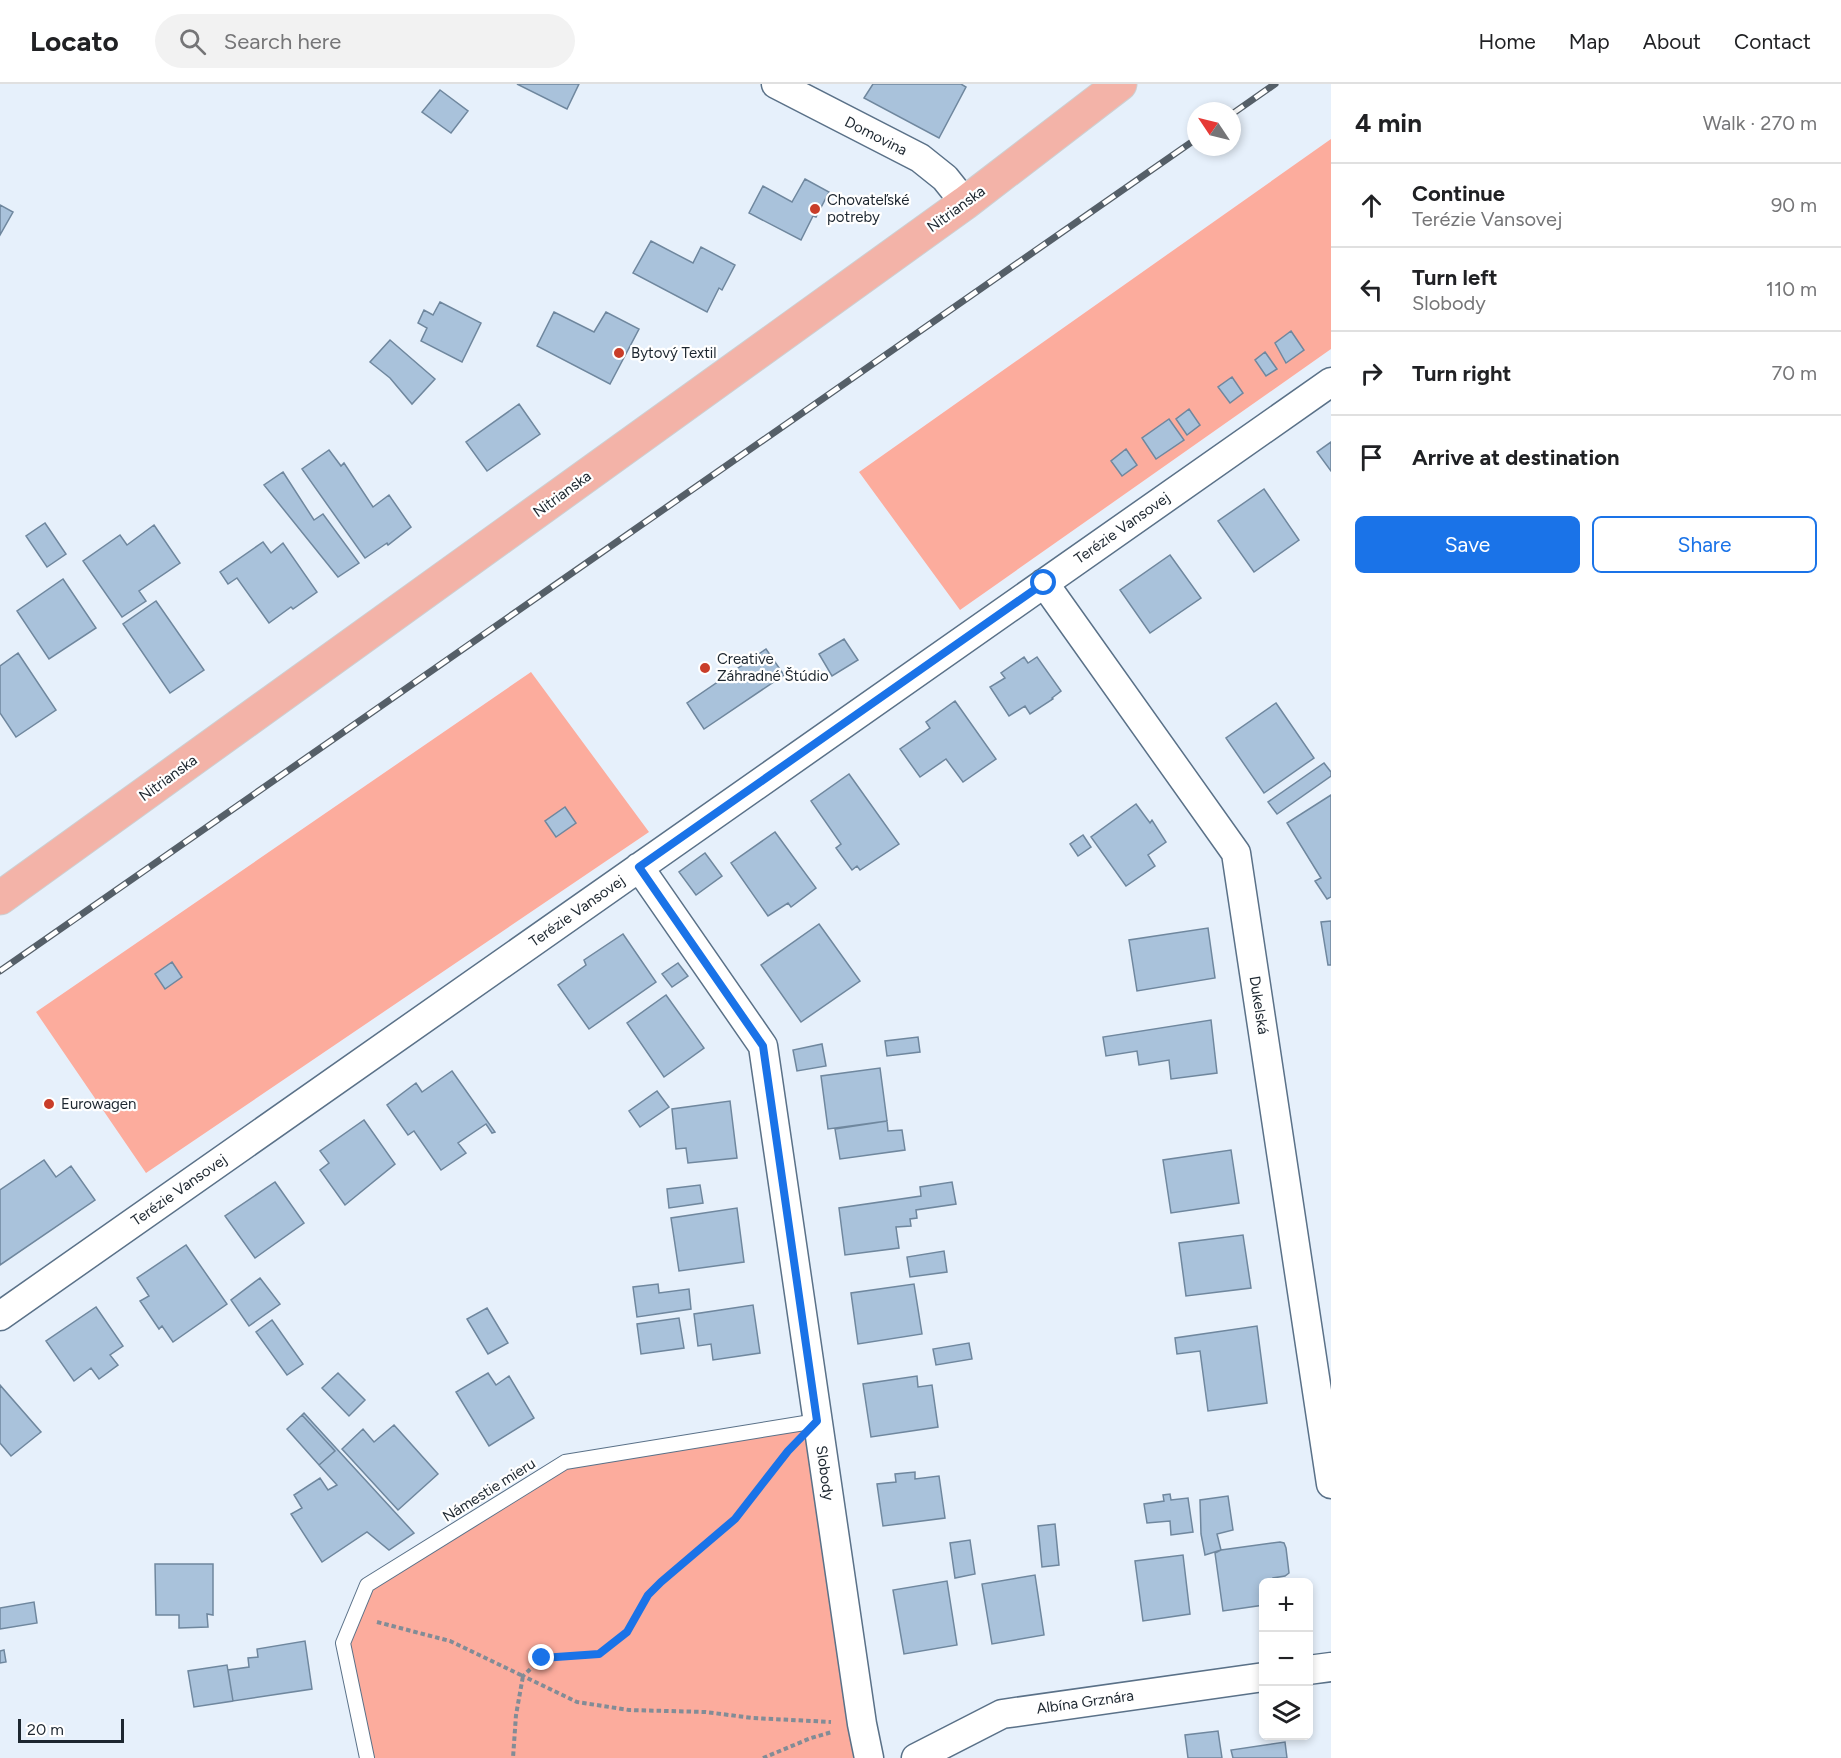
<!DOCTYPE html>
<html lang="en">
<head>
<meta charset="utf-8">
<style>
	:root { --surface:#fff; --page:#f2f2f2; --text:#202124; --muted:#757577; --line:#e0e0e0; --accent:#1a73e8 }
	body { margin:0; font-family:Figtree,sans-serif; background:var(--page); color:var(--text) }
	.controls { position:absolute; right:18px; bottom:18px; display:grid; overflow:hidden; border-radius:9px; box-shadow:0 3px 9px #0003 }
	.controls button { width:54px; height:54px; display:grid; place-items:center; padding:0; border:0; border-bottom:2px solid var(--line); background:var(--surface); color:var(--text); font:30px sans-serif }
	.compass { position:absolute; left:1187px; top:18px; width:54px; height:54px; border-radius:50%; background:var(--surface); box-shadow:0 3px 9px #0003; rotate:305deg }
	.scale { position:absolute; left:18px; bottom:15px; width:106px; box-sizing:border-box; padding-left:6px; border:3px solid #1d2730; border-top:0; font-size:16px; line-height:21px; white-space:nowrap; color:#1d2730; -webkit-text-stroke:4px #fff; paint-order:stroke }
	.stop { position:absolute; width:18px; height:18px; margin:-14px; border:4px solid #1a73e8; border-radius:50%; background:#fff }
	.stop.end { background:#1a73e8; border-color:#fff; box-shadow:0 2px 6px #0008 }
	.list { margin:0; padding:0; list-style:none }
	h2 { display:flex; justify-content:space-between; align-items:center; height:78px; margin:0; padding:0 24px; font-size:26px }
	h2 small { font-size:20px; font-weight:400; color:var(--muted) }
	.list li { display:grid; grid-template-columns:39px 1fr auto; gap:18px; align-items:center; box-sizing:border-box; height:84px; padding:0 24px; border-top:2px solid var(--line) }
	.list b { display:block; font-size:22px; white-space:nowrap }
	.list p { margin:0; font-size:20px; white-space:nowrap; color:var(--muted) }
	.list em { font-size:20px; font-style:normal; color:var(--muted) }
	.actions { display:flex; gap:12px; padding:18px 24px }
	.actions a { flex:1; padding:14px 0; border:2px solid var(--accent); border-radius:9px; text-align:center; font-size:21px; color:var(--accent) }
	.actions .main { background:var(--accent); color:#fff }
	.icon { flex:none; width:33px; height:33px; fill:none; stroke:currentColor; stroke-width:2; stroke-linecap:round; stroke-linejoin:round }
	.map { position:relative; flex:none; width:1331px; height:1674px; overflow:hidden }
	header { display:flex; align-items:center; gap:36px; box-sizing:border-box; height:84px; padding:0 30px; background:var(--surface); border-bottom:2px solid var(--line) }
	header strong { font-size:28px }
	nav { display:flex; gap:33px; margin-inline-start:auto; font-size:21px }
	.search { width:420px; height:54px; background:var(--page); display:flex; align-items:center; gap:15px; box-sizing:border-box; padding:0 21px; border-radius:33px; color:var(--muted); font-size:22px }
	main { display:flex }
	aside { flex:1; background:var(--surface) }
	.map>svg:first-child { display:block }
	.green { fill:#fcac9d }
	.building { fill:#a9c2db; stroke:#6f879e; stroke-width:1.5 }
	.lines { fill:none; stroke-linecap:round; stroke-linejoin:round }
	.service-casing { stroke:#5a7188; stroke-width:16 }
	.minor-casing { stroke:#5a7188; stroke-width:31 }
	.primary-casing { stroke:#cdcfd1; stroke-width:35 }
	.path { stroke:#828c96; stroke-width:4; stroke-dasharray:4.5 3; stroke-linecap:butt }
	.service { stroke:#fff; stroke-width:14 }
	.minor { stroke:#fff; stroke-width:28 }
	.primary { stroke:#f3b3a8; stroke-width:33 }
	.rail-casing { stroke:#555f68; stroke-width:7 }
	.rail { stroke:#fff; stroke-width:4.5; stroke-dasharray:14; stroke-linecap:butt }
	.route { stroke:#1a73e8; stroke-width:8 }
	.poi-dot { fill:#c93d29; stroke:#fff; stroke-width:2 }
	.labels { text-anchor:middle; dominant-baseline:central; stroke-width:4.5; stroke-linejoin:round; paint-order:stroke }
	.street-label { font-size:15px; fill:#1d2730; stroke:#fff }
	.poi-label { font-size:15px; fill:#1d2730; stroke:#fff; text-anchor:start }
</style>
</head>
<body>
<header>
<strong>Locato</strong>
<div class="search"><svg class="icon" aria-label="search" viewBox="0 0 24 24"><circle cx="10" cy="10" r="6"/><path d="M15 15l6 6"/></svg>Search here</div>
<nav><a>Home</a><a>Map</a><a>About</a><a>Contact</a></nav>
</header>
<main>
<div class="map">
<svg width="1331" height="1674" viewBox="0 0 1331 1674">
	<rect width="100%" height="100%" fill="#e6f0fb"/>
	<!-- green -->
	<path class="green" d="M 1331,55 L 1331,265 L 960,526 L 859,388 Z
		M 531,588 L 649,748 L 146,1089 L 36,928 Z
		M 817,1337 L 869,1674 L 367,1674 L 343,1559 L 367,1501 L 565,1378 Z"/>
	<!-- building -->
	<path class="building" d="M 517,0 L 579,0 L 567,25 Z
		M 873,0 L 961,0 L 966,3 L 939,54 L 864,14 Z
		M 440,6 L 468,27 L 451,49 L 422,28 Z
		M 805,95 L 829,108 L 816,133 L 813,132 L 801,156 L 749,129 L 763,102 L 792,118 Z
		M 0,121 L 13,128 L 0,151 Z
		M 651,157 L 693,179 L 701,163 L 735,181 L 722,206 L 719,204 L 707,228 L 633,189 Z
		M 440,218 L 481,239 L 462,278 L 421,257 L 427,244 L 418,239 L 424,226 L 433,231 Z
		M 554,228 L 594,248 L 606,228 L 639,245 L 610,300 L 537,262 Z
		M 1291,247 L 1304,266 L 1286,279 L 1275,259 Z
		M 390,256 L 435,295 L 412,320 L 390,294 L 370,278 Z
		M 1265,268 L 1277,285 L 1266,292 L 1255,276 Z
		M 1232,293 L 1243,309 L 1230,319 L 1218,303 Z
		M 519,320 L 540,350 L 487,387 L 466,358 Z
		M 1189,325 L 1200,341 L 1187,351 L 1176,335 Z
		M 1169,335 L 1184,356 L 1156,375 L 1142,354 Z
		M 1331,358 L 1331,387 L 1317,368 Z
		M 1126,365 L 1137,381 L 1122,392 L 1111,377 Z
		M 329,366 L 341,382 L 344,379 L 373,423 L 389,411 L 411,443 L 388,461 L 387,459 L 365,474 L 302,385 Z
		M 283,388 L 314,436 L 323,430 L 359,479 L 338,493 L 264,401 Z
		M 1264,405 L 1299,456 L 1254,488 L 1218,437 Z
		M 45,439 L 66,470 L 47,483 L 26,452 Z
		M 154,441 L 180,479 L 139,507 L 146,517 L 122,533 L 83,477 L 120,451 L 127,461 Z
		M 263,458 L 271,469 L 283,459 L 317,508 L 293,525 L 291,523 L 269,539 L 237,494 L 228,500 L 220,488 Z
		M 1170,471 L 1201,514 L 1150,549 L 1120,506 Z
		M 63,495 L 96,544 L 49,575 L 17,527 Z
		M 156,517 L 204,586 L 170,609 L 123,540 Z
		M 844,555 L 858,576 L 832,592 L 819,570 Z
		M 766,565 L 784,591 L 704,645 L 687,619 Z
		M 18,569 L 56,626 L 16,653 L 0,629 L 0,582 Z
		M 1024,573 L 1028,579 L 1037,573 L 1061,607 L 1052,614 L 1053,615 L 1030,630 L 1025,622 L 1009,632 L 990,603 L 1005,594 L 1001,589 Z
		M 955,617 L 996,675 L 963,698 L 946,675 L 920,693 L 900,665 L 930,644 L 926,638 Z
		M 1276,619 L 1314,674 L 1264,709 L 1226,654 Z
		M 1324,679 L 1331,688 L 1331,692 L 1277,730 L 1268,718 Z
		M 849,690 L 899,760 L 860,786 L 857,782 L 852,786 L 836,764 L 841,760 L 811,717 Z
		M 1331,711 L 1331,813 L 1327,815 L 1315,797 L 1321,794 L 1287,739 Z
		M 1136,720 L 1150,739 L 1152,736 L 1166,758 L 1148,771 L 1155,782 L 1126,802 L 1091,753 Z
		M 565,723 L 576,739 L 556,753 L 545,737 Z
		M 775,748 L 816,804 L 791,823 L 788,819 L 768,832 L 731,779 Z
		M 1083,751 L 1091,763 L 1078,772 L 1070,760 Z
		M 705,769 L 722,792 L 696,811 L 679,788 Z
		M 1331,837 L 1331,881 L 1328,881 L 1321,838 Z
		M 819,840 L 860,897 L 801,938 L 761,881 Z
		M 1208,844 L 1215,894 L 1137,907 L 1129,856 Z
		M 623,850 L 656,898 L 589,945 L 558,901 L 586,881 L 584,876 Z
		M 172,878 L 182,893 L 165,905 L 155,890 Z
		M 678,879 L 688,892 L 672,903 L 662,890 Z
		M 666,911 L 704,964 L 664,993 L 627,939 Z
		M 1211,936 L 1217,989 L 1171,995 L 1169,976 L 1139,981 L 1137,967 L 1106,972 L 1103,953 Z
		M 918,953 L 920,968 L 887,972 L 885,957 Z
		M 822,960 L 826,982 L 797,987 L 793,966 Z
		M 880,984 L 887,1037 L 828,1045 L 821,992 Z
		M 452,987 L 495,1048 L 492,1049 L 486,1040 L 458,1059 L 466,1069 L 441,1086 L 414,1047 L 408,1051 L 387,1021 L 416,999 L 422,1008 Z
		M 657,1007 L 669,1023 L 640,1043 L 629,1027 Z
		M 730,1017 L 737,1074 L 688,1079 L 686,1064 L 676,1065 L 672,1025 Z
		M 364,1036 L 395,1080 L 345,1121 L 320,1086 L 329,1079 L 320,1067 Z
		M 887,1037 L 888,1047 L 902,1046 L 905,1066 L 840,1075 L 835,1045 Z
		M 1231,1066 L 1239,1119 L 1171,1129 L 1163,1076 Z
		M 44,1076 L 56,1093 L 71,1082 L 95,1116 L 0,1181 L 0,1106 Z
		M 275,1098 L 304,1139 L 255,1174 L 225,1132 Z
		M 952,1098 L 956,1120 L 916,1126 L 917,1134 L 910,1135 L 911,1142 L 896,1143 L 899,1164 L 845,1171 L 839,1124 L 921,1112 L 920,1103 Z
		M 700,1101 L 703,1119 L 669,1124 L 667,1105 Z
		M 737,1124 L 744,1178 L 679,1187 L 671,1134 Z
		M 1243,1151 L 1251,1204 L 1186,1212 L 1179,1159 Z
		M 186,1161 L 227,1220 L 173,1258 L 162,1242 L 159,1245 L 140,1217 L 149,1212 L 137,1194 Z
		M 944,1167 L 947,1188 L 910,1193 L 907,1173 Z
		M 260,1194 L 280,1220 L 249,1242 L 231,1216 Z
		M 658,1200 L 659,1209 L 689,1205 L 691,1225 L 637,1233 L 633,1203 Z
		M 914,1200 L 922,1250 L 858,1260 L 851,1209 Z
		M 753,1221 L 760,1269 L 713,1276 L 711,1260 L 698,1262 L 694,1230 Z
		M 96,1223 L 123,1262 L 110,1271 L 118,1281 L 99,1295 L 91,1284 L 74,1297 L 46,1257 Z
		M 487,1224 L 508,1259 L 488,1270 L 467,1235 Z
		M 679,1234 L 684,1264 L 641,1270 L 637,1240 Z
		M 272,1236 L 303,1280 L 287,1291 L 256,1248 Z
		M 1257,1242 L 1267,1319 L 1208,1327 L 1200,1267 L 1177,1270 L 1175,1254 Z
		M 969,1259 L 972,1275 L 936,1281 L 933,1265 Z
		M 338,1289 L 365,1316 L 349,1332 L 322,1304 Z
		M 488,1289 L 496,1301 L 509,1292 L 534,1334 L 489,1362 L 456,1308 Z
		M 917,1292 L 918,1303 L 932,1301 L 938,1343 L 871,1353 L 863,1300 Z
		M 0,1301 L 41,1348 L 11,1372 L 0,1359 Z
		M 304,1329 L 313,1339 L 414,1449 L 389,1466 L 367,1448 L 322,1478 L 291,1430 L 302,1424 L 294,1411 L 320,1394 L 328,1406 L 337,1401 L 319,1381 L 335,1367 L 302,1331 Z
		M 302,1331 L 335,1367 L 319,1381 L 287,1345 Z
		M 394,1341 L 438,1390 L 398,1426 L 342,1365 L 363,1345 L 374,1358 Z
		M 915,1388 L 915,1395 L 939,1392 L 945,1434 L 883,1442 L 877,1400 L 896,1398 L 895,1390 Z
		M 1170,1410 L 1171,1416 L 1188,1414 L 1193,1448 L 1171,1451 L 1170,1437 L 1147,1439 L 1144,1420 L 1164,1417 L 1163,1411 Z
		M 1228,1412 L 1233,1446 L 1217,1450 L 1221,1466 L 1205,1471 L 1201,1450 L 1200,1416 Z
		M 1055,1440 L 1059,1481 L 1042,1483 L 1038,1442 Z
		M 970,1456 L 975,1490 L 955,1494 L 950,1459 Z
		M 1280,1458 L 1284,1459 L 1286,1464 L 1289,1489 L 1285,1492 L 1273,1494 L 1273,1498 L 1264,1498 L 1264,1521 L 1223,1527 L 1215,1469 L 1221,1466 Z
		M 1183,1471 L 1190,1530 L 1143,1537 L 1135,1477 Z
		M 155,1480 L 213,1480 L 213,1531 L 207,1530 L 208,1543 L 179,1544 L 179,1531 L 156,1531 Z
		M 1035,1491 L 1044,1551 L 992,1560 L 982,1500 Z
		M 947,1497 L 957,1561 L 904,1570 L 893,1506 Z
		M 34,1518 L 37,1539 L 0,1545 L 0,1524 Z
		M 305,1557 L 312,1605 L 233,1617 L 228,1586 L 249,1583 L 248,1574 L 258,1573 L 257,1565 Z
		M 4,1566 L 6,1578 L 0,1579 L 0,1567 Z
		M 227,1581 L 233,1617 L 194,1623 L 188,1587 Z
		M 1218,1647 L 1222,1674 L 1188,1674 L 1185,1651 Z
		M 1285,1658 L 1287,1674 L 1233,1674 L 1231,1666 Z"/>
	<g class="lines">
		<defs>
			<path id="service" d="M 367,1674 L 343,1559 L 367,1501 L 565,1378 L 817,1337"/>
			<path id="minor" d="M 776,0 L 920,74 L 945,94 L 965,119
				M 1044,499 L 1236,769 L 1331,1400
				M 639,783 L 763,962 L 862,1640 L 869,1674
				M 0,1232 L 1331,298
				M 1308,1586 L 1331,1583
				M 916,1674 L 1002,1630 L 1264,1593"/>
			<path id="primary" d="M 0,814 L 965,119 L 1120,0"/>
		</defs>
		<!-- service casing -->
		<use href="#service" class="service-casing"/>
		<!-- minor casing -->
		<use href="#minor" class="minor-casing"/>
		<!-- primary casing -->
		<use href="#primary" class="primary-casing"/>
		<!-- path -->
		<path class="path" d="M 787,1368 L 735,1435 L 661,1499 L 648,1511 L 627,1548 L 599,1571 L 542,1574 L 523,1592 L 577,1618 L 629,1626 L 706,1628 L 752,1634 L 831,1638
			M 377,1538 L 450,1557 L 523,1592 L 516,1631 L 513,1674
			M 763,1674 L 811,1654 L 832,1648"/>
		<!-- service -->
		<use href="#service" class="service"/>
		<!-- minor -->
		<use href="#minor" class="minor"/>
		<!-- primary -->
		<use href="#primary" class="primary"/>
		<defs>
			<path id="rail" d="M 1232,30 L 1275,0
				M 0,887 L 1196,55"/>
		</defs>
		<!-- rail casing -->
		<use href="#rail" class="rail-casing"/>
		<!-- rail -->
		<use href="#rail" class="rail"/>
	</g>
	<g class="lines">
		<!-- route -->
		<path class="route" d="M 542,1574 L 599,1570 L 627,1548 L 648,1511 L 661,1498 L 735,1435 L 788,1367 L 817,1337 L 763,962 L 639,783 L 1044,499"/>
	</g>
	<!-- markers -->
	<g class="poi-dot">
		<circle cx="815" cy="125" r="6"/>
		<circle cx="619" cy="269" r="6"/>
		<circle cx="705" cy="584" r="6"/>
		<circle cx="49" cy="1020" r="6"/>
	</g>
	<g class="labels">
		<!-- street labels -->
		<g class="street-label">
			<text transform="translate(876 52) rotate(27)">Domovina</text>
			<text transform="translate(956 125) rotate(-36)">Nitrianska</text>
			<text transform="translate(562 410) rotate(-36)">Nitrianska</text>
			<text transform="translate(1122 444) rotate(-35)">Terézie Vansovej</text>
			<text transform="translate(168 694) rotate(-36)">Nitrianska</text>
			<text transform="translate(577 827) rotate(-35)">Terézie Vansovej</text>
			<text transform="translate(1259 921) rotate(81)">Dukelská</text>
			<text transform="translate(179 1106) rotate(-35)">Terézie Vansovej</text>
			<text transform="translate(825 1389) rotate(82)">Slobody</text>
			<text transform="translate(489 1406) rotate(-32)">Námestie mieru</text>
			<text transform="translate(1085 1618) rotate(-8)">Albína Grznára</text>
		</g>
		<!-- poi labels -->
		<g class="poi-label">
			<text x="827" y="116">Chovateľské<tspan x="827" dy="17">potreby</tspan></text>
			<text x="631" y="269">Bytový Textil</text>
			<text x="717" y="575">Creative<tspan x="717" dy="17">Záhradné Štúdio</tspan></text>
			<text x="61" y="1020">Eurowagen</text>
		</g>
	</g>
</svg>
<div class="controls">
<button>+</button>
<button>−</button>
<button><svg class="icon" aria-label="layers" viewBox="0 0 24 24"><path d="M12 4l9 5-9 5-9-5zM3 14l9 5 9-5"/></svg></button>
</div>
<svg class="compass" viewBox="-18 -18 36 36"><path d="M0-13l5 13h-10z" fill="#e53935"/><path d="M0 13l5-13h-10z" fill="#757577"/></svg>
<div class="scale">20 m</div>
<div class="stop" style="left:1044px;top:499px"></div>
<div class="stop end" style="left:542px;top:1574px"></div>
</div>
<aside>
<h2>4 min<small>Walk · 270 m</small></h2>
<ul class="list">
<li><svg class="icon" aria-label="ahead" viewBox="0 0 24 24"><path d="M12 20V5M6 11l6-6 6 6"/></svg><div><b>Continue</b><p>Terézie Vansovej</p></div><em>90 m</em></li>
<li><svg class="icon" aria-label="left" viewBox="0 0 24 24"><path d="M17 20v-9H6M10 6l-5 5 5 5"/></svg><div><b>Turn left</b><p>Slobody</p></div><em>110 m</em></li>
<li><svg class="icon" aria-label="right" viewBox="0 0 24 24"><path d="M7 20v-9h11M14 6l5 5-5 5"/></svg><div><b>Turn right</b></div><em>70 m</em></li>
<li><svg class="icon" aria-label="arrive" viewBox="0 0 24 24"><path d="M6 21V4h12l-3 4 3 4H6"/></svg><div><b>Arrive at destination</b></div></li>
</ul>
<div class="actions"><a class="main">Save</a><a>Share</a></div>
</aside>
</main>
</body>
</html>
